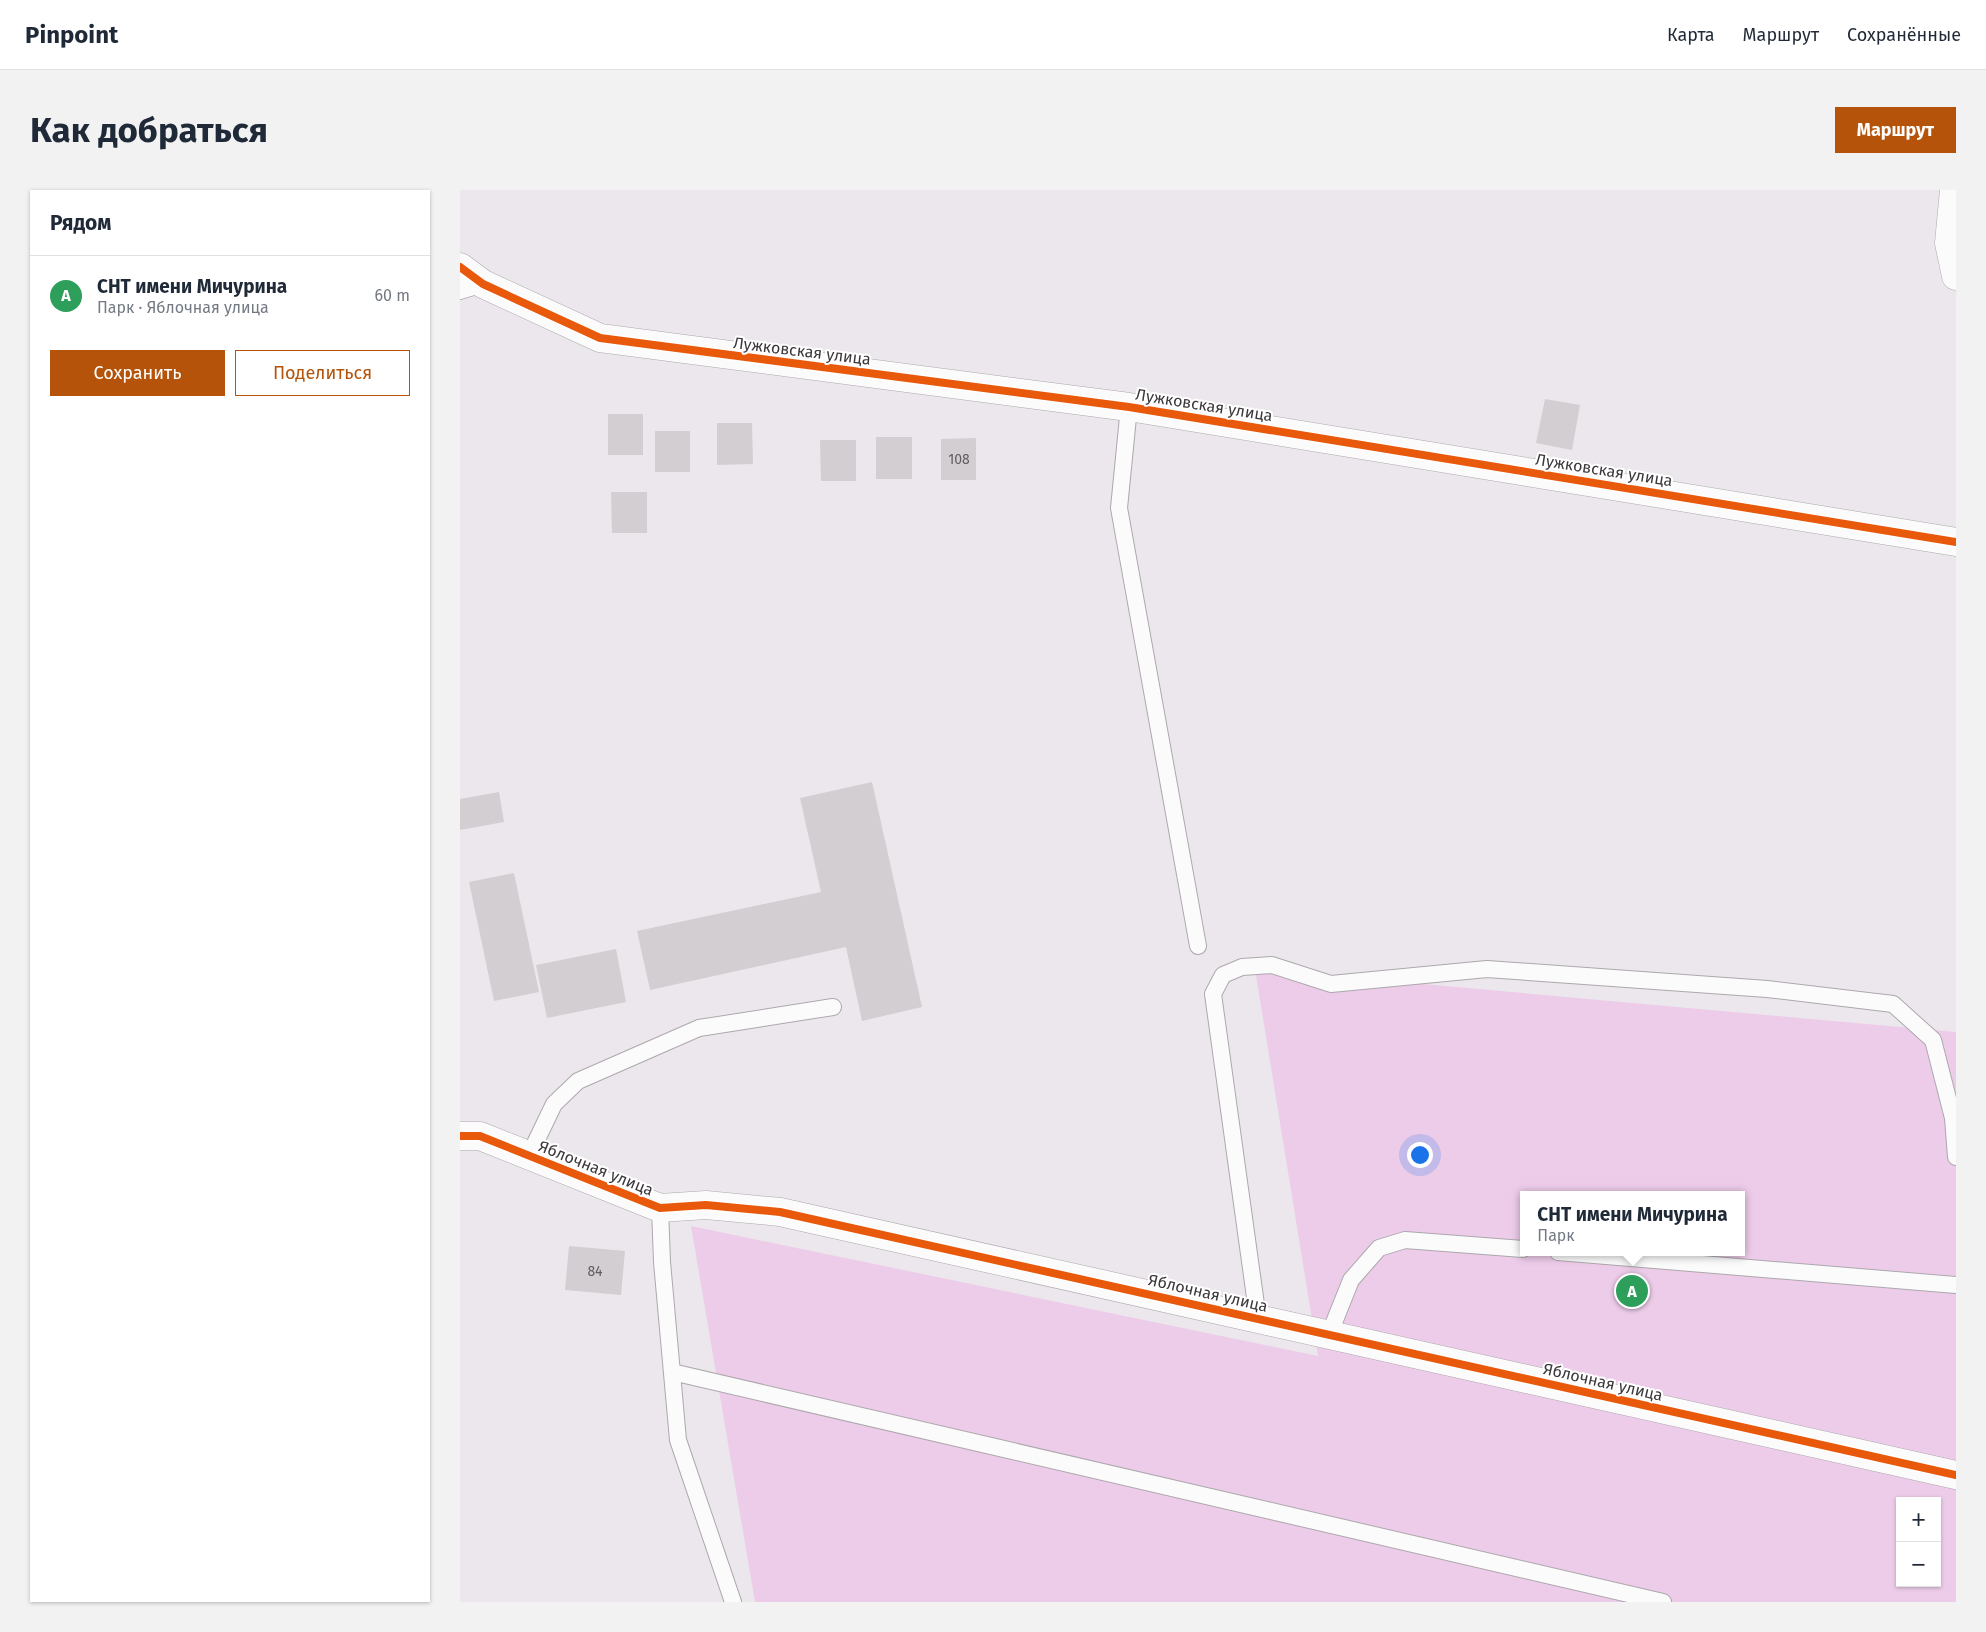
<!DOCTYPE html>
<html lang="ru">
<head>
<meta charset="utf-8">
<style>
	:root { --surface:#fff; --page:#f2f2f3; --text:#1f2937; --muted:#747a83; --line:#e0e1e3; --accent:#b45309 }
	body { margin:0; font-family:"Fira Sans",sans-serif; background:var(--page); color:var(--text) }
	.controls { position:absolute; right:15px; bottom:15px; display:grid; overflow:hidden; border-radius:0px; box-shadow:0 1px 4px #0004 }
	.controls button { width:45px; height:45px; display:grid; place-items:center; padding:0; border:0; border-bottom:1px solid var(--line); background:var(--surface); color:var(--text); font:25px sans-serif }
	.you { position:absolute; left:959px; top:964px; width:18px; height:18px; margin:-12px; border:4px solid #fff; border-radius:50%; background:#1a73e8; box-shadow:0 0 0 8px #1a73e833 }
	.badge { display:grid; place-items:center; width:32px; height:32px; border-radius:50%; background:var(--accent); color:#fff; font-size:16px; font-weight:700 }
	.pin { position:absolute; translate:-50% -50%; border:2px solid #fff; box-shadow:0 1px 5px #0006 }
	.popup { position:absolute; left:1060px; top:1001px; width:225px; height:65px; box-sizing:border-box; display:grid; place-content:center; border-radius:0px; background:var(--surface); filter:drop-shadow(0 1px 4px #0005); font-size:16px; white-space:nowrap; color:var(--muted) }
	.popup b { font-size:19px; color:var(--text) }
	.popup::after { content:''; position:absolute; left:50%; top:100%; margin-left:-10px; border:10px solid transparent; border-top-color:var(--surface) }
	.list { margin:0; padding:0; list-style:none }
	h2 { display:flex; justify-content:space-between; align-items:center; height:65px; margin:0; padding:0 20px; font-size:21px }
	h2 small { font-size:16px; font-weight:400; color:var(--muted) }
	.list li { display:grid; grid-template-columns:32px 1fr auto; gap:15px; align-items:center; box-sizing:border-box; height:80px; padding:0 20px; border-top:1px solid var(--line) }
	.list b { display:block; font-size:19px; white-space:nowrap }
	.list p { margin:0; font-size:16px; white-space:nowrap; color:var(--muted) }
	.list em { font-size:16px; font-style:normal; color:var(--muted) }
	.actions { display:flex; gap:10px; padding:15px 20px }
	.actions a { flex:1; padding:11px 0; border:1px solid var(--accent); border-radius:0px; text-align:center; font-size:18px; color:var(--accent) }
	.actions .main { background:var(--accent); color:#fff }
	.map { position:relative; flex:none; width:1496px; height:1412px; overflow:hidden; border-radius:0px }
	header { display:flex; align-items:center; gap:30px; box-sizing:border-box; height:70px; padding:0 25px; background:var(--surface); border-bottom:1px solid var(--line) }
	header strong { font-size:24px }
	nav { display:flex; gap:28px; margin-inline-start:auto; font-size:18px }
	.intro { display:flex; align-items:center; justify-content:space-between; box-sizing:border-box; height:120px; padding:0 30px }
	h1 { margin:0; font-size:35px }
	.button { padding:12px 22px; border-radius:0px; background:var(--accent); color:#fff; font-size:18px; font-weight:700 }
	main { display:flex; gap:30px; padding:0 30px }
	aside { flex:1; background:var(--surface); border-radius:0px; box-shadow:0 1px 4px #0004 }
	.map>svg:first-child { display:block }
	.green { fill:#edcce9; fill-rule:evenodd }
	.building { fill:#d3ced2 }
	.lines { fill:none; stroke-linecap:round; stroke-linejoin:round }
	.service-casing { stroke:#aca8ac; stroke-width:18 }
	.minor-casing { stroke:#aca8ac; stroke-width:29 }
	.service { stroke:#fcfbfc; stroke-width:16 }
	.minor { stroke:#fcfbfc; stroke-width:28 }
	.cycleway-casing { stroke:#fff; stroke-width:11 }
	.cycleway { stroke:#e8590c; stroke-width:8 }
	.labels { text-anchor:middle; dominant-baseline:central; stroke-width:4; stroke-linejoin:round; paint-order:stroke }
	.number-label { font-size:14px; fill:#615d60 }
	.street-label { font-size:16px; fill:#3b373a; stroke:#fff }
</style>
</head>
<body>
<header>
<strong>Pinpoint</strong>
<nav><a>Карта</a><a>Маршрут</a><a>Сохранённые</a></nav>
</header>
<div class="intro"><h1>Как добраться</h1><a class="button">Маршрут</a></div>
<main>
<aside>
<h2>Рядом<small></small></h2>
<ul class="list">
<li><span class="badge" style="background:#2e9e5b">A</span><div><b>СНТ имени Мичурина</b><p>Парк · Яблочная улица</p></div><em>60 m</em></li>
</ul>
<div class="actions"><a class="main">Сохранить</a><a>Поделиться</a></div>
</aside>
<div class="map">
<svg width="1496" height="1412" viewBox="0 0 1496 1412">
	<rect width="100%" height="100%" fill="#ece7ec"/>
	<!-- green -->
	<path class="green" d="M 795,779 L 1496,842 L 1496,1412 L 295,1412 L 231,1036 L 858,1166 ZM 1063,1005 L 1281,1005 L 1281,1062 L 1063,1062 ZM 1440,1311 L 1477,1311 L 1477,1393 L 1440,1393 Z"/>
	<!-- building -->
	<path class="building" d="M 1085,209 L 1120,215 L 1112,260 L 1076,253 Z
		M 148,224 L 183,224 L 183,265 L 148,265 Z
		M 257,233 L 292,233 L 293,274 L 257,275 Z
		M 195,241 L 230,241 L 230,282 L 195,282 Z
		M 416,247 L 452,247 L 452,289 L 416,289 Z
		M 516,248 L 516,290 L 481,290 L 481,249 Z
		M 360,250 L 396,250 L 396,291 L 361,291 Z
		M 151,302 L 187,302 L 187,343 L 152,343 Z
		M 412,592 L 462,817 L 402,831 L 386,757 L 190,800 L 177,741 L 361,702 L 340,608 Z
		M 39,602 L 44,632 L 0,640 L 0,609 Z
		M 54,683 L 79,802 L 34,811 L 9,692 Z
		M 156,759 L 166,812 L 87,828 L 76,775 Z
		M 109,1056 L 165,1061 L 161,1105 L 105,1100 Z"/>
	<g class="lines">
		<defs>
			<path id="service" d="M 0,101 L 23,94
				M 669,217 L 659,318 L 738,756
				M 69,966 L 94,914 L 118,891 L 239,838 L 373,817
				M 200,1018 L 202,1072 L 218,1250 L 273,1412
				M 1098,1062 L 1496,1095
				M 798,1129 L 753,804 L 763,785 L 782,777 L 812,775 L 871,794 L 1027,779 L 1307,799 L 1433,814 L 1473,850 L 1493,928 L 1496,967
				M 869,1145 L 891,1090 L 919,1058 L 945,1050 L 1063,1059
				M 212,1182 L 1203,1412"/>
			<path id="minor" d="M 1494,0 L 1489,53 L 1496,86
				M 0,77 L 23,94 L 140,148 L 669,217 L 1496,352
				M 0,946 L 20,946 L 200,1018 L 246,1015 L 320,1022 L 1496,1285"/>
		</defs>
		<!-- service casing -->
		<use href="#service" class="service-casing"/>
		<!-- minor casing -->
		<use href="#minor" class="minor-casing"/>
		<!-- service -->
		<use href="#service" class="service"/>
		<!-- minor -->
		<use href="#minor" class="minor"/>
		<defs>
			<path id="cycleway" d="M 0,77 L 23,94 L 140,148 L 669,217 L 1496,352
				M 0,946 L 20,946 L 200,1018 L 246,1015 L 320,1022 L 1496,1285"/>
		</defs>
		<!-- cycleway casing -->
		<use href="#cycleway" class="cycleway-casing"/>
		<!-- cycleway -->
		<use href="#cycleway" class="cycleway"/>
	</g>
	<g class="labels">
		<!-- number labels -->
		<g class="number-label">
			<text x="499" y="269">108</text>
			<text x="135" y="1081">84</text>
		</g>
		<!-- street labels -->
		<g class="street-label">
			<text transform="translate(342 161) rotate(7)">Лужковская улица</text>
			<text transform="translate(744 215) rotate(9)">Лужковская улица</text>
			<text transform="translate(1144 280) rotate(9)">Лужковская улица</text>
			<text transform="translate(136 978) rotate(22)">Яблочная улица</text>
			<text transform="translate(748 1103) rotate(13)">Яблочная улица</text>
			<text transform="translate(1143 1192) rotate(13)">Яблочная улица</text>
		</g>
	</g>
</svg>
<div class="controls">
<button>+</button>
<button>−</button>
</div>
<div class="you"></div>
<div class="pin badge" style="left:1172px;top:1101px;background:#2e9e5b">A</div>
<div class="popup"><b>СНТ имени Мичурина</b>Парк</div>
</div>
</main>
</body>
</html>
